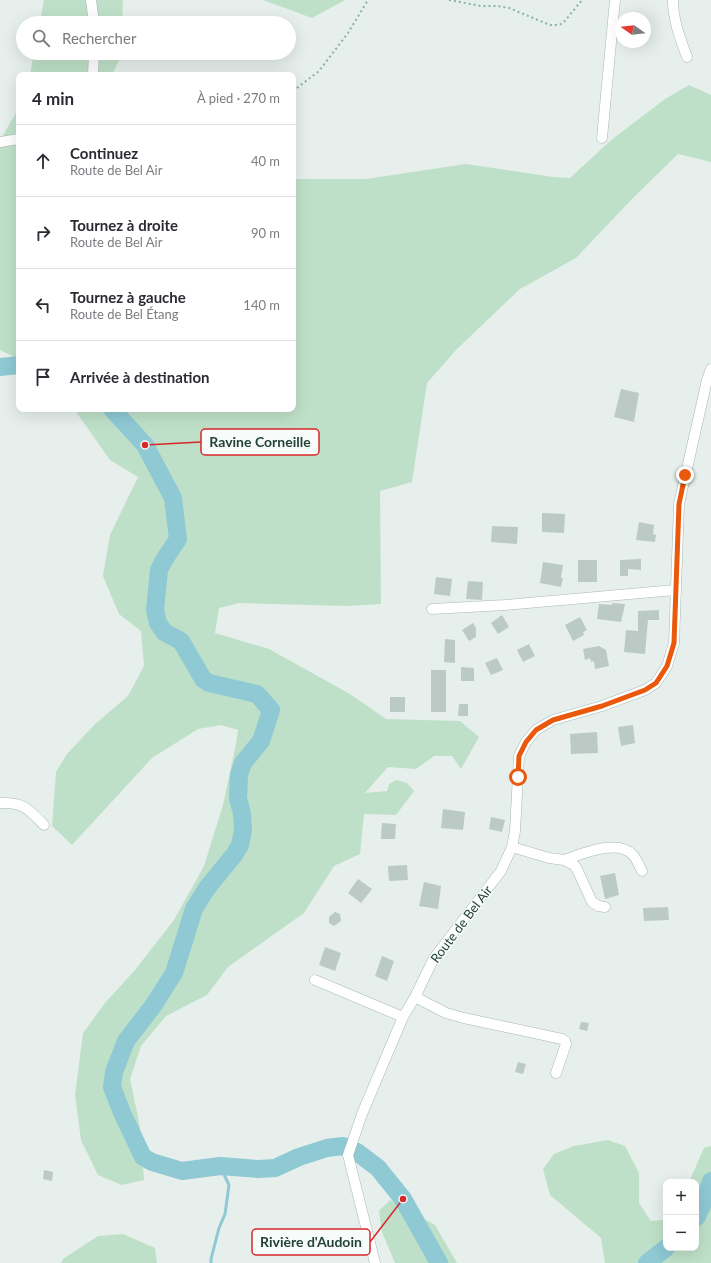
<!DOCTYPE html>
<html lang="fr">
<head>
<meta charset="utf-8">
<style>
	:root { --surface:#fff; --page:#f7f7f7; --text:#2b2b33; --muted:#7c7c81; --line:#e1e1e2 }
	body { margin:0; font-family:Lato,sans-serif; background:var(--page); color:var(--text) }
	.controls { position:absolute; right:12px; bottom:12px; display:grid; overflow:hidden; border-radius:8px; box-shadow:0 4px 16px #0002 }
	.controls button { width:36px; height:36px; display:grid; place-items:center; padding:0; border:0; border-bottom:1px solid var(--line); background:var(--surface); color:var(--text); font:20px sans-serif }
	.compass { position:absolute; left:615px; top:12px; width:36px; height:36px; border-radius:50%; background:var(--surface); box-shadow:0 4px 16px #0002; rotate:284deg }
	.stop { position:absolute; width:12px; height:12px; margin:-9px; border:3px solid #ea580c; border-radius:50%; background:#fff }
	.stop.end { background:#ea580c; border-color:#fff; box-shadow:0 1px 4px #0008 }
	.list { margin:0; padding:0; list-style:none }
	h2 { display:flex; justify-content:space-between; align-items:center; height:52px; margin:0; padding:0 16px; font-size:17px }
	h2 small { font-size:13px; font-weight:400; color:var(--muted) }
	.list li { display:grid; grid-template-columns:26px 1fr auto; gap:12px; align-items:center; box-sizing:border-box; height:72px; padding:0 16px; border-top:1px solid var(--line) }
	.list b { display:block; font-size:15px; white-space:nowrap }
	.list p { margin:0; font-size:13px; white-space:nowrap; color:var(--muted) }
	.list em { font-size:13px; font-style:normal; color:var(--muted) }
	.icon { flex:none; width:22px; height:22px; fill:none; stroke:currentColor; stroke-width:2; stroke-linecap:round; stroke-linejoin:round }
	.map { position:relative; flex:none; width:711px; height:1263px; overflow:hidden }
	.search { position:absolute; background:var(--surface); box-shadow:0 4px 16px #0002; left:16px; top:16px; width:280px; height:44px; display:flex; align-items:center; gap:10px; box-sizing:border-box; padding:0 14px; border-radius:22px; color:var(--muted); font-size:15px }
	.panel { position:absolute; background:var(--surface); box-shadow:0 4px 16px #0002; left:16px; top:72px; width:280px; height:340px; border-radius:8px }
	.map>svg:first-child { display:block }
	.green { fill:#bfe0c8 }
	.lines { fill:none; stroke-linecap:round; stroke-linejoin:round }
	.stream { stroke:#8ec9d4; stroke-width:3 }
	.river { stroke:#8ec9d4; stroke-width:18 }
	.building { fill:#bbcac4 }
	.minor-casing { stroke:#a8b8b2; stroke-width:11 }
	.path { stroke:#86b3a5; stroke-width:2; stroke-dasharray:2 3; stroke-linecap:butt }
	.minor { stroke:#fff; stroke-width:10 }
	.route { stroke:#ea580c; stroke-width:5 }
	.labels { text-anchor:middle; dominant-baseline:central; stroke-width:3; stroke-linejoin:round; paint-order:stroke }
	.street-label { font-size:13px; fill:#24423a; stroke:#f7fbf9 }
	.leader { fill:none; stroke:#d62828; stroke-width:1.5 }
	.callout-dot { fill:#d62828; stroke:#f7fbf9; stroke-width:1.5 }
	.callout { fill:#f7fbf9; stroke:#d62828; stroke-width:1.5 }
	.callout-label { font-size:14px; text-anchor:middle; font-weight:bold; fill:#24423a }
</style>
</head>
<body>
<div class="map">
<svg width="711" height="1263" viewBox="0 0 711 1263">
	<rect width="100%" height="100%" fill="#e6efeb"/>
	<!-- green -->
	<path class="green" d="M 44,0 L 123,0 L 122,23 L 40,23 Z
		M 263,0 L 345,0 L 312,18 Z
		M 34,53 L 119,53 L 119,60 L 112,75 L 30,75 Z
		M 689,85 L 711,95 L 711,162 L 678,154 L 634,197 L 576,258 L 520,289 L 457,349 L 427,383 L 412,482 L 380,491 L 381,604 L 347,606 L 239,603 L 219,608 L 215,633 L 269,649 L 350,694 L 386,719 L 460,721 L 479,737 L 461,769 L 452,756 L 434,756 L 416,769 L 388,767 L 365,793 L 387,791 L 389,784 L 396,780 L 407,783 L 414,791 L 396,815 L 364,814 L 360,854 L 334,866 L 304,913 L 228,967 L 207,995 L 166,1016 L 141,1046 L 130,1079 L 140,1127 L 144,1180 L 122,1185 L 98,1175 L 81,1140 L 75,1095 L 83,1033 L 105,1003 L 135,970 L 174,920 L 204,866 L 223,805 L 236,744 L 238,730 L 221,725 L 198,729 L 152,758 L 72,845 L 52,826 L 56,772 L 67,754 L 95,724 L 128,696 L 144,666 L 141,631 L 119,614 L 103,576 L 110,535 L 138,477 L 110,460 L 74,409 L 293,409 L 293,179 L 366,179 L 466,164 L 553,177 L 570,178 L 610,141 L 665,99 Z
		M 19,108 L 19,359 L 0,350 L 0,140 Z
		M 608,1140 L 625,1146 L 639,1173 L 639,1203 L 651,1221 L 664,1220 L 666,1218 L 666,1248 L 696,1248 L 696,1182 L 689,1182 L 704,1148 L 711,1146 L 711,1263 L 605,1263 L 601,1238 L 550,1195 L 543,1169 L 554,1154 L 574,1146 Z
		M 390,1200 L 435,1225 L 457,1263 L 395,1263 L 382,1232 L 379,1211 Z
		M 123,1234 L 155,1248 L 157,1263 L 61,1263 L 63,1259 L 98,1236 Z"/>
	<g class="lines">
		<!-- stream -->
		<path class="stream" d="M 211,1263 L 211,1259 L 219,1228 L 225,1214 L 229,1185 L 220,1166"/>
		<!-- river -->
		<path class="river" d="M 0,367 L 19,365
			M 112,409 L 145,445 L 173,498 L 178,539 L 164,560 L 159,570 L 155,610 L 158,623 L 164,632 L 181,641 L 203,679 L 209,683 L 257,694 L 271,710 L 261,741 L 243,763 L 239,775 L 238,798 L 242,814 L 243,830 L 240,845 L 234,855 L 207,888 L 194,909 L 174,973 L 153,1006 L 126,1041 L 114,1072 L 112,1087 L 123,1115 L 143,1157 L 152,1162 L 182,1171 L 220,1166 L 258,1169 L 275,1168 L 299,1157 L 327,1148 L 343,1146 L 357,1152 L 378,1168 L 403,1199 L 439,1263
			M 696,1218 L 702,1206 L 711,1181
			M 647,1263 L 666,1248"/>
	</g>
	<!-- building -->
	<path class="building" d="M 621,389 L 639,393 L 634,422 L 614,417 Z
		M 542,513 L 565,514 L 564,533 L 542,532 Z
		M 639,522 L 654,525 L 653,534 L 656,535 L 655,542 L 636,540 Z
		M 492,526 L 518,527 L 517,544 L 491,542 Z
		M 641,559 L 641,570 L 628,569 L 628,576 L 620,576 L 620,560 Z
		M 578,560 L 597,560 L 597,582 L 578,582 Z
		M 543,562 L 563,565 L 561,578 L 563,578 L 561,587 L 540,583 Z
		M 436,577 L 452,579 L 450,596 L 434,594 Z
		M 468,581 L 483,582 L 482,600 L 466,599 Z
		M 612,603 L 625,604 L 621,622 L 597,619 L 599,604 L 612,605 Z
		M 659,610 L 659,620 L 648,620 L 645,654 L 624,652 L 626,630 L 638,631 L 638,611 Z
		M 502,615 L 509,627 L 498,634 L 491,623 Z
		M 580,617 L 587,630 L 583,632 L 584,635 L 573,641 L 565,625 Z
		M 473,623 L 476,628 L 476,637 L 469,641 L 462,630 Z
		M 445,639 L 455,640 L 455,663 L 444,662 Z
		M 529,644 L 535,656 L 523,662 L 517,650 Z
		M 599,646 L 606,650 L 609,666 L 595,669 L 594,661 L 591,662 L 590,658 L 585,660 L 583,649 Z
		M 497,658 L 503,670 L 491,675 L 485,663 Z
		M 461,667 L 474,668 L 474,681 L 461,681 Z
		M 431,670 L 446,670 L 446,712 L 431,712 Z
		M 390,697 L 405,697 L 405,712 L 390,712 Z
		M 459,704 L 468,704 L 468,716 L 458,716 Z
		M 633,725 L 635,743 L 621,746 L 618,727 Z
		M 597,732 L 598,753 L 571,754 L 570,734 Z
		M 443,809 L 465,812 L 463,830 L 441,828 Z
		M 491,817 L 505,820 L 502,832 L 489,829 Z
		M 382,823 L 396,824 L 395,839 L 381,839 Z
		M 407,865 L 408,880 L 389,881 L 388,866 Z
		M 615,873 L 619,895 L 605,899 L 600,876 Z
		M 358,879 L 372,889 L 361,903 L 348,893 Z
		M 424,882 L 441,886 L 438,909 L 419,906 Z
		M 668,907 L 669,920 L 644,921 L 643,908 Z
		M 335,912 L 340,914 L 341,921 L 334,926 L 329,923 L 329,917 Z
		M 325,947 L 341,953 L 335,971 L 319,965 Z
		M 382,956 L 394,961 L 387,981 L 375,976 Z
		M 581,1022 L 589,1023 L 587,1031 L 579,1029 Z
		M 518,1062 L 526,1064 L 523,1074 L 515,1072 Z
		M 44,1170 L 53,1172 L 52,1181 L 43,1179 Z"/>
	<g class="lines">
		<defs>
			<path id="minor" d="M 91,0 L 94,23
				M 673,0 C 673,20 680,38 687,57
				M 93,75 L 94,53
				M 602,138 L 615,0
				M 0,142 L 19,139
				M 432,609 L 505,605 L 675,590
				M 0,803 C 24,802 28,809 44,825
				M 512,847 L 549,858 L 564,860 L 574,865 L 577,869 L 592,902 L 598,906 L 605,907
				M 564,860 C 582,854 618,838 633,855 C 637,859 639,866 642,871
				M 315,980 L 403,1017
				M 415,997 L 446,1013 L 464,1018 L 562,1039 L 565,1041 L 566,1044 L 556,1073
				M 375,1263 L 348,1155 L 362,1114 L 403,1017 L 415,997 L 434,958 L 501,871 L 512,847 L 515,831 L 519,756 L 526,742 L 536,730 L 553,720 L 602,706 L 645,690 L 656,683 L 667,666 L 674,643 L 679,504 L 707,380 L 711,369"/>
		</defs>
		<!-- minor casing -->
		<use href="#minor" class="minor-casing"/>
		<!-- path -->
		<path class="path" d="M 449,0 L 481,6 L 497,6 L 509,8 L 550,25 L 559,25 L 564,22 L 582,0
			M 293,91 L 319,71 L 348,33 L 368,0"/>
		<!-- minor -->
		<use href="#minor" class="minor"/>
	</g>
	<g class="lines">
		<!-- route -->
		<path class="route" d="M 518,777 L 519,756 L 526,742 L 536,730 L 553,720 L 602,706 L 645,690 L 656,683 L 667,666 L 674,643 L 679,504 L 685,475"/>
	</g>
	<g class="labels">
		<!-- street labels -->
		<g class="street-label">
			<text transform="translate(461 924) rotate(-53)">Route de Bel Air</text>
		</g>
	</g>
	<!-- callouts -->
	<path class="leader" d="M145 445L201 442M403 1199L370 1242"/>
	<g class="callout-dot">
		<circle cx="145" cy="445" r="4"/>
		<circle cx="403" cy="1199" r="4"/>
	</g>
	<g class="callout">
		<rect x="201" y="429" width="118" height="26" rx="4"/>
		<rect x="252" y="1229" width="118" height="26" rx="4"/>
	</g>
	<g class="callout-label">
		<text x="260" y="447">Ravine Corneille</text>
		<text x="311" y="1247">Rivière d'Audoin</text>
	</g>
</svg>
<div class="controls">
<button>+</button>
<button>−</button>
</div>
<svg class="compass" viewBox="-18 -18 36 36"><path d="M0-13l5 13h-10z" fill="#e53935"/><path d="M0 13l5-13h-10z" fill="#7c7c81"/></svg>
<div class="stop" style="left:518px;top:777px"></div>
<div class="stop end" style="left:685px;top:475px"></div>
<div class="search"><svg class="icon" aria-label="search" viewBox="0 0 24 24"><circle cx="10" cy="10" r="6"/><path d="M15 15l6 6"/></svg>Rechercher</div>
<section class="panel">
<h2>4 min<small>À pied · 270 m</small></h2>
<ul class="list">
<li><svg class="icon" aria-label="ahead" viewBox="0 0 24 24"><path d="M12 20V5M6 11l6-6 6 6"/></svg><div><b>Continuez</b><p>Route de Bel Air</p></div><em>40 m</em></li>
<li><svg class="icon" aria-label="right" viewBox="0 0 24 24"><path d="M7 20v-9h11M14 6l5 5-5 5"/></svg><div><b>Tournez à droite</b><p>Route de Bel Air</p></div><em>90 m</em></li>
<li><svg class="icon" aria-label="left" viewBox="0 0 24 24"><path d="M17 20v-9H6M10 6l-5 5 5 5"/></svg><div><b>Tournez à gauche</b><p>Route de Bel Étang</p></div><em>140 m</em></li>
<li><svg class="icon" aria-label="arrive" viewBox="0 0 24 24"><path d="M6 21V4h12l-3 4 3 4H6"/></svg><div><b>Arrivée à destination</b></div></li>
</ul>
</section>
</div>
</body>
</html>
